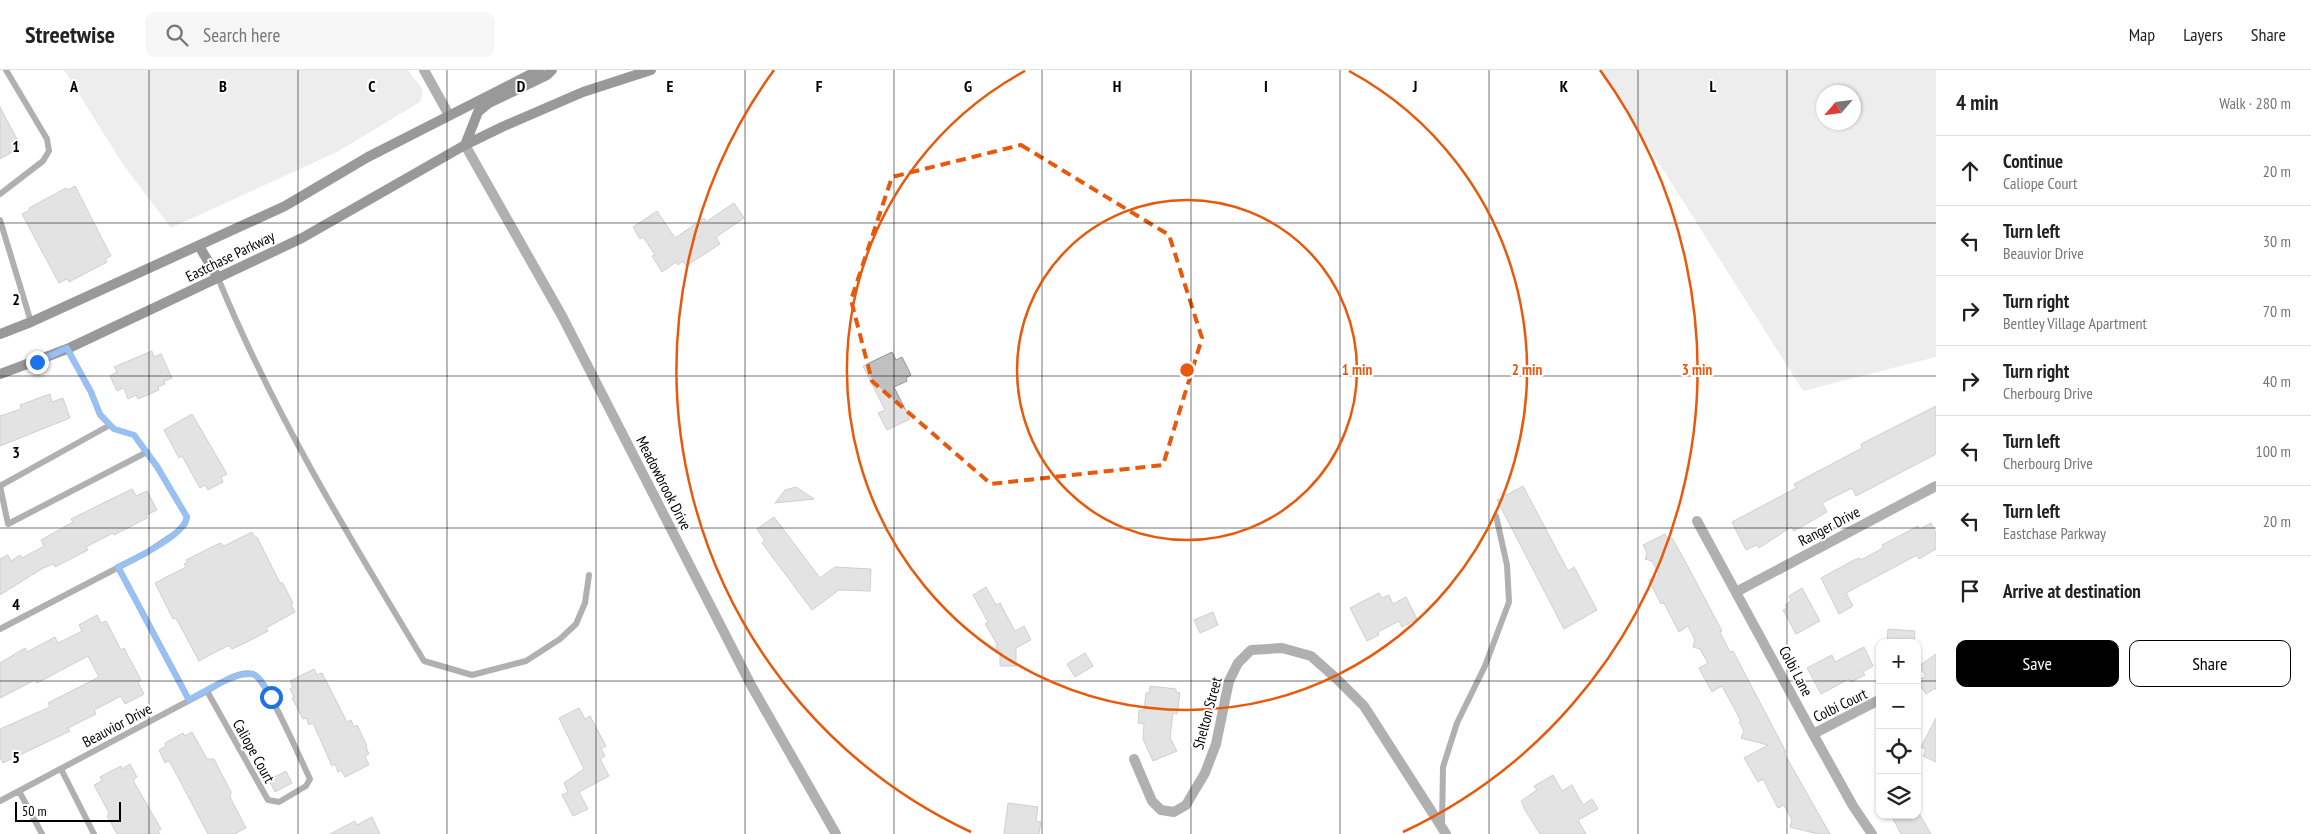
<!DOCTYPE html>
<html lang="en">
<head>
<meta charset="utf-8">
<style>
	:root { --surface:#fff; --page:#f6f6f6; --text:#222; --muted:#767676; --line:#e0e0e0; --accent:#000 }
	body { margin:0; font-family:"PT Sans Narrow",sans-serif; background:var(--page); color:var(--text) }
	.controls { position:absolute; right:15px; bottom:15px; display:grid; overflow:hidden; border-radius:10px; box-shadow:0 1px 4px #0004 }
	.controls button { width:45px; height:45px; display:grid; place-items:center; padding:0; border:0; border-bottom:1px solid var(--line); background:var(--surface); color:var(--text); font:25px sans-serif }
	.compass { position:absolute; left:1816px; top:15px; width:45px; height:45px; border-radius:50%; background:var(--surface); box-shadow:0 1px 4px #0004; rotate:242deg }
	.scale { position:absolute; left:15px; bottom:12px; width:106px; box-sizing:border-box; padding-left:5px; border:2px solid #000; border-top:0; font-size:14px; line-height:18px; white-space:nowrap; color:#000; -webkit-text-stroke:4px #fff; paint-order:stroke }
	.stop { position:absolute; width:15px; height:15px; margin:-11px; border:4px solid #1a73e8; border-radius:50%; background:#fff }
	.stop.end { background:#1a73e8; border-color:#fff; box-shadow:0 1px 5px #0008 }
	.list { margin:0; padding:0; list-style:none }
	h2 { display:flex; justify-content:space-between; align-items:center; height:65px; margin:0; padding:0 20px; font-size:21px }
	h2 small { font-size:16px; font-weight:400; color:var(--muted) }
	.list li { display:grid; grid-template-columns:32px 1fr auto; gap:15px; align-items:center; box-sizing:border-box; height:70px; padding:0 20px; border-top:1px solid var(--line) }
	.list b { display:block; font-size:19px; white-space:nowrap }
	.list p { margin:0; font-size:16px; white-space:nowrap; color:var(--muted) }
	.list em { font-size:16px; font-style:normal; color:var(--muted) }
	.actions { display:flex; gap:10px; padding:15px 20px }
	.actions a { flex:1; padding:11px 0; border:1px solid var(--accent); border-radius:10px; text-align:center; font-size:18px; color:var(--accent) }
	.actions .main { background:var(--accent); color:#fff }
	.icon { flex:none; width:28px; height:28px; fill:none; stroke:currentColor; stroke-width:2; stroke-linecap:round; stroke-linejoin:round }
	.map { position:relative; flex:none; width:1936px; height:764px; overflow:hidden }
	header { display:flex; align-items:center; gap:30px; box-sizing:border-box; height:70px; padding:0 25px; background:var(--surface); border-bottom:1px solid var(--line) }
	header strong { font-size:24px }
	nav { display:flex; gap:28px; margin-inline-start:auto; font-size:18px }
	.search { width:350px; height:45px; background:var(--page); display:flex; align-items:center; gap:12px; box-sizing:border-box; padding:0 18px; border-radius:10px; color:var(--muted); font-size:19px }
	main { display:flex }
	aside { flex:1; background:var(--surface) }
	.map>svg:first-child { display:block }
	.green { fill:#d8d8d8; fill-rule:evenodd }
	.building { fill:#c0c0c0; stroke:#959595 }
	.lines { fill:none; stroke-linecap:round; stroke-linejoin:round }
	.service { stroke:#515151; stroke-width:6 }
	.minor { stroke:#515151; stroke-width:10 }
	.secondary { stroke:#1e1e1e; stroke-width:10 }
	.route { stroke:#1a73e8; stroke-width:6 }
	.marked { fill:none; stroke:#e8590c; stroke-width:4; stroke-dasharray:10 6; stroke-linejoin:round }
	.grid { fill:none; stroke:#000; stroke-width:1; stroke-opacity:0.55 }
	.ring { fill:none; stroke:#e8590c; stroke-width:2.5 }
	.labels { text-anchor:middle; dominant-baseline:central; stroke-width:4; stroke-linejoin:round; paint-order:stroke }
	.street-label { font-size:15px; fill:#000; stroke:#fff }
	.grid-label { font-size:16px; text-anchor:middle; font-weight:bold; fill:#000; stroke:#fff; stroke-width:4; stroke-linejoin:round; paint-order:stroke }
	.centre { fill:#e8590c; stroke:#fff; stroke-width:2.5 }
	.ring-label { font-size:15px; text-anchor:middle; font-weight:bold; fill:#e8590c; stroke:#fff; stroke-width:4; stroke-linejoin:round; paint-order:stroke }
</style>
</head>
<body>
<header>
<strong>Streetwise</strong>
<div class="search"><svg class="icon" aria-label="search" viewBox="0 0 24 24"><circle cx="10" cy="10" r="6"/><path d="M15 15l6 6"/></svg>Search here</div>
<nav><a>Map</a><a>Layers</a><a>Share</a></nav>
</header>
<main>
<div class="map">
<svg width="1936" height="764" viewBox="0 0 1936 764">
	<rect width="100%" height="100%" fill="#fff"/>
	<!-- green -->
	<path class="green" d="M 64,0 L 408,0 L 423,20 L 420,32 L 337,82 L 171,158 L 122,93 Z
		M 1600,0 L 1936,0 L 1936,287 L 1803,321 ZM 1824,22 L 1854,22 L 1854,52 L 1824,52 Z"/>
	<!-- building -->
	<path class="building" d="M 0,37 L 20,75 L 13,79 L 14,81 L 0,89 Z
		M 75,116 L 111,186 L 105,189 L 107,192 L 69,212 L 67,209 L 59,213 L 22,144 L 30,140 L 29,138 L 66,118 L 68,120 Z
		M 734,133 L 744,148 L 716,167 L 720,174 L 686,196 L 683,191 L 678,195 L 676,192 L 662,202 L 652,186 L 655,185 L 643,167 L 640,169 L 633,157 L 657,141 L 675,168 L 704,148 L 706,152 Z
		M 152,281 L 154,287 L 161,284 L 172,308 L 164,311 L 165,314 L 158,317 L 159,320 L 138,329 L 136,325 L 128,329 L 124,318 L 117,321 L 110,306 L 117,302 L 114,297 Z
		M 892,282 L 896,290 L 902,287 L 911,305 L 906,308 L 907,311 L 894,317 L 910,349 L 887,360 L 878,343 L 885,340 L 863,296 Z
		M 50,324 L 52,332 L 63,328 L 70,348 L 0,376 L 0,346 L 21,339 L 20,335 Z
		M 1936,336 L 1936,384 L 1856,426 L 1852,418 L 1822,433 L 1827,442 L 1794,461 L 1791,457 L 1759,478 L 1757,475 L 1746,480 L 1732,452 L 1796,418 L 1794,414 L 1862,378 L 1861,374 Z
		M 192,344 L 227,404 L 221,407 L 223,412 L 208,420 L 205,415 L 200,418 L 182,386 L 179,388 L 164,360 Z
		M 1523,416 L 1568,501 L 1574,497 L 1597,540 L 1564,559 L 1497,430 Z
		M 796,417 L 814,429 L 775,433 L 785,420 Z
		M 132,419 L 136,426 L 147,421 L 157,440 L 146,445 L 147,448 L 114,465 L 113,463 L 86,477 L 88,480 L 55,497 L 54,494 L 43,498 L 0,525 L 0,489 L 8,485 L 11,491 L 20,485 L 22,488 L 44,476 L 41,470 L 73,452 L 71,449 Z
		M 774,447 L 820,508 L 835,497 L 871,499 L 870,521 L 839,520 L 812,540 L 762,473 L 765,471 L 757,459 Z
		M 1931,453 L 1936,463 L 1936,479 L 1919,489 L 1917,485 L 1846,523 L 1853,536 L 1839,544 L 1821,508 L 1854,490 L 1860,488 L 1861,490 L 1883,478 L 1882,475 L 1918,456 L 1920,459 Z
		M 252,462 L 255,468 L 257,467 L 280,513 L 282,512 L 293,533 L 291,534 L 295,542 L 266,558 L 268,561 L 253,569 L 232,579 L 230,576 L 227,576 L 199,591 L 176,548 L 173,549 L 155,513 L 186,497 L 184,494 L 188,493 L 186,490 L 220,473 L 224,476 Z
		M 1665,464 L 1668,470 L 1672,468 L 1685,491 L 1722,561 L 1720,562 L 1730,582 L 1733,581 L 1786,682 L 1784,683 L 1830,764 L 1818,764 L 1790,757 L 1792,750 L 1784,735 L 1778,738 L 1763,709 L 1758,712 L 1744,688 L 1768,675 L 1741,668 L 1744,661 L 1739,652 L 1741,651 L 1722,616 L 1712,622 L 1699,598 L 1708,593 L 1700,579 L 1693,577 L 1695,570 L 1688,556 L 1679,562 L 1664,533 L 1661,534 L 1649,510 L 1659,505 L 1652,491 L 1645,489 L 1647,483 L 1643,475 Z
		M 986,517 L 996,535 L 1000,533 L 1015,561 L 1024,556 L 1031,570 L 1016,578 L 1016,596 L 1000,596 L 1000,580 L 996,580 L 997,574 L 985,554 L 988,552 L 973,525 Z
		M 1802,518 L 1820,551 L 1796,564 L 1783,540 L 1787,538 L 1785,535 L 1791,531 L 1789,526 Z
		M 1379,523 L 1382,528 L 1389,525 L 1393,534 L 1406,527 L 1417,549 L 1402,557 L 1399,551 L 1378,562 L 1379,565 L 1367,571 L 1350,538 Z
		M 1213,542 L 1218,555 L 1200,563 L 1194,550 Z
		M 97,545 L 101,553 L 106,551 L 121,580 L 124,578 L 141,610 L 138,612 L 144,624 L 125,634 L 121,626 L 94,640 L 96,644 L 68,658 L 70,661 L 3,693 L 0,687 L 0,659 L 50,637 L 48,633 L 99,607 L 88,586 L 37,613 L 35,610 L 0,628 L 0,593 L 25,578 L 27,582 L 55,567 L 58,573 L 82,561 L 79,555 Z
		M 1888,559 L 1915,561 L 1914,573 L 1887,573 Z
		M 1864,577 L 1873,596 L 1863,602 L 1865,605 L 1851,612 L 1849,609 L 1821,624 L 1807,598 L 1832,585 L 1835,592 Z
		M 1085,583 L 1093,596 L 1075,607 L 1067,594 Z
		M 1936,584 L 1936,620 L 1935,618 L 1926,624 L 1917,611 L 1926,606 L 1919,596 Z
		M 314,599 L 317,605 L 322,603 L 347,652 L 351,650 L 354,657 L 357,655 L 367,676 L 366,677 L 369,684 L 365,686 L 369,695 L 345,707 L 341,700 L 338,702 L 335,694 L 332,696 L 313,653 L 309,655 L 306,648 L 303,649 L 292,628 L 294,627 L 290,619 L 293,617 L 290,611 Z
		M 1150,616 L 1176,619 L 1176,622 L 1180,623 L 1177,644 L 1173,643 L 1170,668 L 1177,681 L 1153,691 L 1143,669 L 1144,654 L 1138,653 L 1139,640 L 1144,640 L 1146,623 L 1149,623 Z
		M 579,638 L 585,649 L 590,646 L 606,676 L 601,679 L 605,686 L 600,689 L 609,706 L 579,722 L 588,739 L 573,746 L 562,725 L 568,722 L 564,713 L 584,699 L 559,648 Z
		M 1936,648 L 1936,692 L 1923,686 L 1926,680 L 1921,677 Z
		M 192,662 L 207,689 L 214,689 L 231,722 L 230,727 L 246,758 L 234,764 L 208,764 L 171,694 L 168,691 L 165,693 L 159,680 L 166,676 L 165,673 L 183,663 L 185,666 Z
		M 130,694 L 137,707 L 134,709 L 134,712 L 161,759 L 158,761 L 160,764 L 117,764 L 107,746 L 109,744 L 108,741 L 94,715 L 102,711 L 100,707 L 121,696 L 122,699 Z
		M 286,701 L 292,713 L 275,722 L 269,710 Z
		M 1553,705 L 1562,721 L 1572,715 L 1583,735 L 1592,729 L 1598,739 L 1578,750 L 1586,764 L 1540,764 L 1525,740 L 1521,731 L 1537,720 L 1534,716 Z
		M 1008,733 L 1038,737 L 1036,751 L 1041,752 L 1039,764 L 1004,764 Z
		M 1891,745 L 1920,745 L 1931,764 L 1901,764 Z
		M 372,747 L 380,764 L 330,764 L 355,751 L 357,755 Z"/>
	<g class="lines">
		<!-- service -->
		<path class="service" d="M 0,124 L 43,91 L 49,81 L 47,69 L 6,0
			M 0,150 L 31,252
			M 218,208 C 273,342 349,467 424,591 L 472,605 L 526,591 L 560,569 L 576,554 L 585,533 L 589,505
			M 110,355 L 0,416 L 8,454 L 147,382
			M 118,497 L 189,630
			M 0,559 L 146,483 L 176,463 L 185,454 L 187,447 L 157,397 L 134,365 L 114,359 L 100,345 L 91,322 L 67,279
			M 61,699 L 94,764
			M 19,721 L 42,764
			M 0,731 L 207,621 C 219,614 239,600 253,604 C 266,608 302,693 310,709 L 306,716 L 279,732 L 268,730 L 207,621
			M 1442,756 L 1443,697 L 1457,653 L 1485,596 L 1509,532 L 1507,495 L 1496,446"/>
		<!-- minor -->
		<path class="minor" d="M 424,0 L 449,45
			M 465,75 L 562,246 L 751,615 L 836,764
			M 1697,451 L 1813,664 L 1853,736 L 1872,764
			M 1736,522 L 1936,416
			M 1813,664 L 1877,631 L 1880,634
			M 1134,689 L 1152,731 L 1161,740 L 1174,742 L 1186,735 L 1205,703 L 1216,674 L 1229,611 L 1238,593 L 1251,580 L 1282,578 L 1311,586 L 1338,610 L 1364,636 L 1446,764"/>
		<!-- secondary -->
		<path class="secondary" d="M 465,75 L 478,42 L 489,33 L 547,5 L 552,0
			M 199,176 L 218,208
			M 0,264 L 31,252 L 285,136 L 368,87 L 539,0
			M 0,304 L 67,279 L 302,168 L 465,75 L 502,57 L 583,22 L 651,0"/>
	</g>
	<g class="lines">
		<!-- route -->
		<path class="route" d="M 37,292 L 67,278 L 91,322 L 100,344 L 114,359 L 134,365 L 157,396 L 187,447 C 182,468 137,487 118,497 L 189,630 C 203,622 239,599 255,605 C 262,608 267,621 271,627"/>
	</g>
	<!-- marked area -->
	<path d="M0 0H1936V764H0ZM 1021,75 L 1169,165 L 1202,268 L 1163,395 L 991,414 L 872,311 L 851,230 L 892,107 Z" fill="#fff" fill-opacity=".55" fill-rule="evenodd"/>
	<path class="marked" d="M 1021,75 L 1169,165 L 1202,268 L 1163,395 L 991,414 L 872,311 L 851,230 L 892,107 Z"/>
	<!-- grid -->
	<path class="grid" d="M 149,0 L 149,764M 298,0 L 298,764M 447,0 L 447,764M 596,0 L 596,764M 745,0 L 745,764M 894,0 L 894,764M 1042,0 L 1042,764M 1191,0 L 1191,764M 1340,0 L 1340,764M 1489,0 L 1489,764M 1638,0 L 1638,764M 1787,0 L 1787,764M 0,153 L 1936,153M 0,306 L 1936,306M 0,458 L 1936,458M 0,611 L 1880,611M 1917,611 L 1936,611"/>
	<!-- distance rings -->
	<g class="ring">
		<circle cx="1187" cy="300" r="170"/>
		<path d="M1349 1A340 340 0 1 1 1025 1"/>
		<path d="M971 762A510 510 0 0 1 774 0M1600 0A510 510 0 0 1 1403 762"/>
	</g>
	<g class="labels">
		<!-- street labels -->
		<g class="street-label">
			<text transform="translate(230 186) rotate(-26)">Eastchase Parkway</text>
			<text transform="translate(664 413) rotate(63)">Meadowbrook Drive</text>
			<text transform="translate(1829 456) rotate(-28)">Ranger Drive</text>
			<text transform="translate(1796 601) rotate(62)">Colbi Lane</text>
			<text transform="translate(1840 635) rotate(-26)">Colbi Court</text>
			<text transform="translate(1207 643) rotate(-75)">Shelton Street</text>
			<text transform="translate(117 655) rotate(-28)">Beauvior Drive</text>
			<text transform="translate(254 681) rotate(61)">Caliope Court</text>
		</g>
	</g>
	<g class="grid-label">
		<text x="74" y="22">A</text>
		<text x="223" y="22">B</text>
		<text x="372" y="22">C</text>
		<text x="521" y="22">D</text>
		<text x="670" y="22">E</text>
		<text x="819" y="22">F</text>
		<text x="968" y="22">G</text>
		<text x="1117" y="22">H</text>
		<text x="1266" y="22">I</text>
		<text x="1415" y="22">J</text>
		<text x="1564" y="22">K</text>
		<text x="1713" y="22">L</text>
		<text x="16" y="82">1</text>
		<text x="16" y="235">2</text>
		<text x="16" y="388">3</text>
		<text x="16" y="540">4</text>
		<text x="16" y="693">5</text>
	</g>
	<circle cx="1187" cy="300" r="8" class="centre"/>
	<g class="ring-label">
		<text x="1357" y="305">1 min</text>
		<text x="1527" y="305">2 min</text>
		<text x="1697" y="305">3 min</text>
	</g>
</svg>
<div class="controls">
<button>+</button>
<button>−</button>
<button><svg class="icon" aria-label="locate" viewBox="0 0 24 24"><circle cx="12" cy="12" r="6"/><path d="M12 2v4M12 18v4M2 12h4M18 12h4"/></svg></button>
<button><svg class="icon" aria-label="layers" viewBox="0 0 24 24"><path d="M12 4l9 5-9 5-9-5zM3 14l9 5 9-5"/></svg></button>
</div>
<svg class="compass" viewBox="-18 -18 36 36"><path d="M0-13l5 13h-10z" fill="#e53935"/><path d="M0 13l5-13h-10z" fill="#767676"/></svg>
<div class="scale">50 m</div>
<div class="stop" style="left:271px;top:627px"></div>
<div class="stop end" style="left:37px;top:292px"></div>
</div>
<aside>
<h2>4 min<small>Walk · 280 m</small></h2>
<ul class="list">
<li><svg class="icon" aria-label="ahead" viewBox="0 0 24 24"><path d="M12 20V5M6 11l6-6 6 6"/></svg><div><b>Continue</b><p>Caliope Court</p></div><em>20 m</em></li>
<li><svg class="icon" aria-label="left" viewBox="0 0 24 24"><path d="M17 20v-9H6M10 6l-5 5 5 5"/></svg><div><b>Turn left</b><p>Beauvior Drive</p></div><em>30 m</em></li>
<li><svg class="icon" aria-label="right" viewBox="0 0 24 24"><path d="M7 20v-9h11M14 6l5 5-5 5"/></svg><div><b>Turn right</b><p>Bentley Village Apartment</p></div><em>70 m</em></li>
<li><svg class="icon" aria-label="right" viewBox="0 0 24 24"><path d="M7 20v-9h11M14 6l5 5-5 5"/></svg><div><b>Turn right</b><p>Cherbourg Drive</p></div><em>40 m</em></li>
<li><svg class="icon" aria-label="left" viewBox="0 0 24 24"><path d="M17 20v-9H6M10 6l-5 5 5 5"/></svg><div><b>Turn left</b><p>Cherbourg Drive</p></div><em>100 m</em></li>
<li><svg class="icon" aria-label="left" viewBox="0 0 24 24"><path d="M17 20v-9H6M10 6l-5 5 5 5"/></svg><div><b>Turn left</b><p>Eastchase Parkway</p></div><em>20 m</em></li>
<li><svg class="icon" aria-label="arrive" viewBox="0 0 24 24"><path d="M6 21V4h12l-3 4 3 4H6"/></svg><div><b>Arrive at destination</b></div></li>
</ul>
<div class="actions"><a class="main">Save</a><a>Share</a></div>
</aside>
</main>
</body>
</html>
